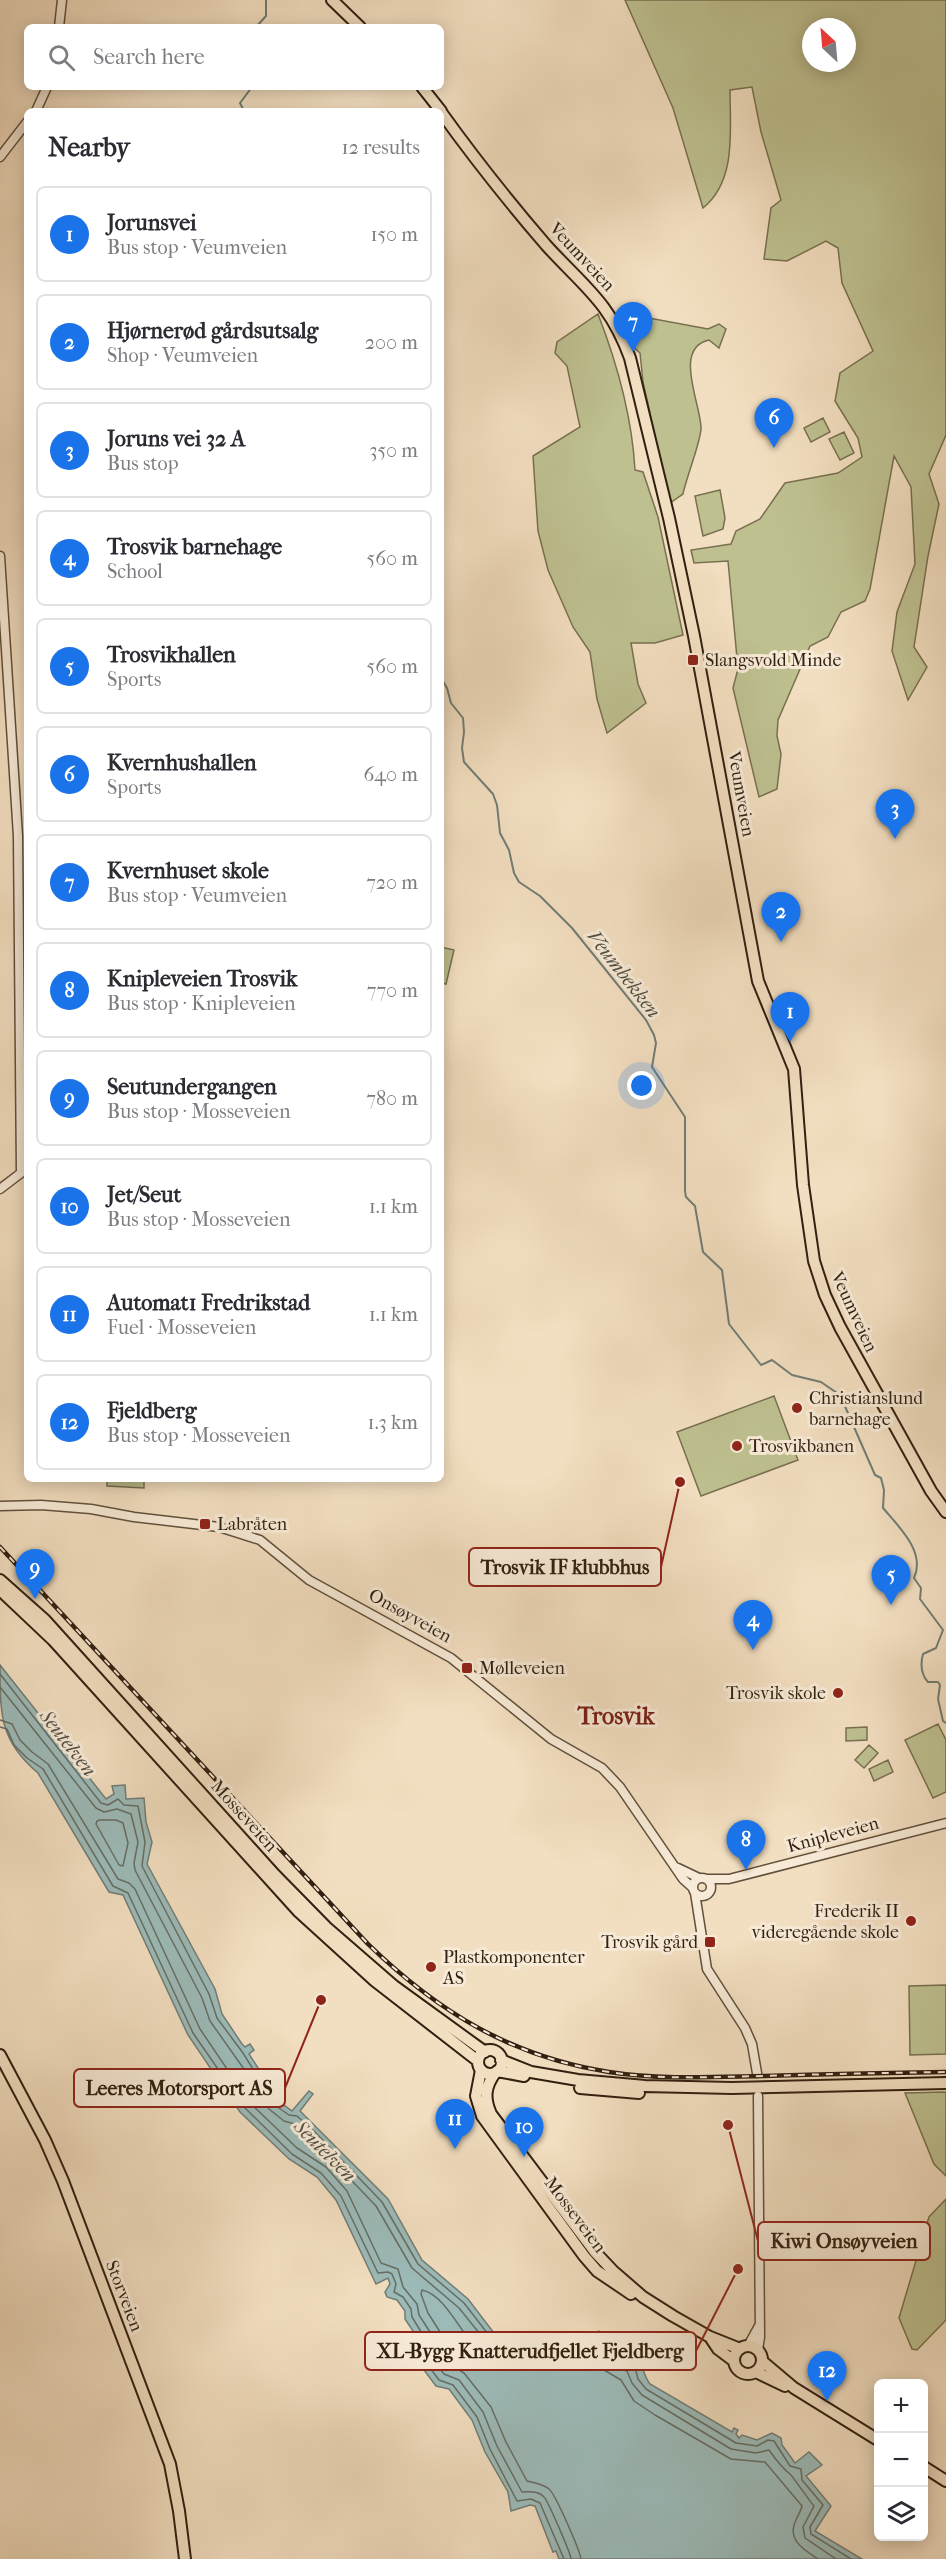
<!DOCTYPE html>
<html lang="en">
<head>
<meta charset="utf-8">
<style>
	:root { --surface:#fff; --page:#f7f7f7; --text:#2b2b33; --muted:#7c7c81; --line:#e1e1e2; --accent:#1a73e8 }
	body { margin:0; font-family:"IM FELL French Canon",serif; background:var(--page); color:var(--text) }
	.controls { position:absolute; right:18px; bottom:18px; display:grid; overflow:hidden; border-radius:9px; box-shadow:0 3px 15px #0003 }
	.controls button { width:54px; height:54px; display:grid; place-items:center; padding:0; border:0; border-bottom:2px solid var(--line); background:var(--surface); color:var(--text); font:30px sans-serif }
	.compass { position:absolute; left:802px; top:18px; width:54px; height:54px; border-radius:50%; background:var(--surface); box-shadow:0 3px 15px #0003; rotate:334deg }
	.you { position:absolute; left:642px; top:1086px; width:21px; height:21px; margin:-15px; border:4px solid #fff; border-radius:50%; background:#1a73e8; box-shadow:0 0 0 9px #1a73e833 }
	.badge { display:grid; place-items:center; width:39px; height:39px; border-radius:50%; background:var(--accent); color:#fff; font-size:20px; font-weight:700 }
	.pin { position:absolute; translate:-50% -50px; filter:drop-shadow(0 2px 3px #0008) }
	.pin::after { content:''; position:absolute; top:32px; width:21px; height:18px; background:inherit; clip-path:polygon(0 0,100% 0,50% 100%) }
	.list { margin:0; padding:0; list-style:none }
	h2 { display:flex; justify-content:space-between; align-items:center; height:78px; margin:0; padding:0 24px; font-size:26px }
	h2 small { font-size:20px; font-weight:400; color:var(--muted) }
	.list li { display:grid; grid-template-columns:39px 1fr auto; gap:18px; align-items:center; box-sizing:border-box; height:96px; margin:0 12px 12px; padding:0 12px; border:2px solid var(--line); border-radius:9px }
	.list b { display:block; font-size:22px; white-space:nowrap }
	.list p { margin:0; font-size:20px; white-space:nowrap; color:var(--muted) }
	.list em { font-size:20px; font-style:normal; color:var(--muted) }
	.icon { flex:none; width:33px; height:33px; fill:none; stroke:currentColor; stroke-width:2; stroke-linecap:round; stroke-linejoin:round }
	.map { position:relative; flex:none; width:946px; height:2559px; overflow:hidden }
	.search { position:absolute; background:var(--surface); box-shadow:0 3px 15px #0003; left:24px; top:24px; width:420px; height:66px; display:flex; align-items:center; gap:15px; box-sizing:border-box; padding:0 21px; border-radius:9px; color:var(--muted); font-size:22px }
	.panel { position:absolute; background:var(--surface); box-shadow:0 3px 15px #0003; left:24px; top:108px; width:420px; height:1374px; border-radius:9px }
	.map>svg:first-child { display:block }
	.green { fill:#bec090; stroke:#787050; stroke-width:1.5; fill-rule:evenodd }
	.water { fill:#9cbbb9; stroke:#717d75; stroke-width:1.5 }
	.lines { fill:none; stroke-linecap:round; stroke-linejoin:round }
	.shore { stroke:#666d64; stroke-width:1.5 }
	.stream { stroke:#717d75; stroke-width:2 }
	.tertiary-casing { stroke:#614f3c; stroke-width:11 }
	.primary-casing { stroke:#311f10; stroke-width:14 }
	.trunk-casing { stroke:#311f10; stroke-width:14 }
	.tertiary { stroke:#f7ead6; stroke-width:8 }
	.primary { stroke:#f2dec0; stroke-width:10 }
	.trunk { stroke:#f2dec0; stroke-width:10 }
	.rail-casing { stroke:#311f10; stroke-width:4.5 }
	.rail { stroke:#f7ead6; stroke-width:2; stroke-dasharray:7; stroke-linecap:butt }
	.poi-dot { fill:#8f2418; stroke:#f7ead6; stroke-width:2 }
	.labels { text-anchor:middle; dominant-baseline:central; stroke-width:6; stroke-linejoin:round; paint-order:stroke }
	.street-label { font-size:18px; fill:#311f10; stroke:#f7ead6 }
	.poi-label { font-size:18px; fill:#311f10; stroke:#f7ead6; text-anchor:start }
	.water-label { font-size:20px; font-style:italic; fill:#514e43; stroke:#f7ead6 }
	.district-label { font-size:24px; font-weight:bold; fill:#7a1f14; stroke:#f7ead6 }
	.leader { fill:none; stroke:#8f2418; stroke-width:2 }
	.callout-dot { fill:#8f2418; stroke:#f7ead6; stroke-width:2 }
	.callout { fill:#f7ead6; stroke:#8f2418; stroke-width:2 }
	.callout-label { font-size:20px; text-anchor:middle; font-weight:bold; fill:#311f10 }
</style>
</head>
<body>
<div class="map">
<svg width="946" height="2559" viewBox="0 0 946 2559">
	<rect width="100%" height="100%" fill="#f2dec0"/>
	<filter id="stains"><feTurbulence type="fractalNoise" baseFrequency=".00333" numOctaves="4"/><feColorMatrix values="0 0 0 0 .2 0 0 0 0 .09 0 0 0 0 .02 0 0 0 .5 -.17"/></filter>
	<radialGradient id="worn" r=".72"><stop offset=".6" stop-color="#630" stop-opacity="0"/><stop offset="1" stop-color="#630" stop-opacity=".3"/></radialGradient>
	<!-- green -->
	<path class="green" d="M 625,0 L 946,0 L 946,435 L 929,474 L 939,504 L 928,556 L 914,647 L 927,667 L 908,700 L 892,651 L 897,612 L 915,564 L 911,487 L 894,456 L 870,589 L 865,601 L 841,612 L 828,637 L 810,646 L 778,720 L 777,736 L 781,754 L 777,789 L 759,797 L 733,688 L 738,669 L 728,561 L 694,563 L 691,550 L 731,544 L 736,531 L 760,519 L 785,483 L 838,473 L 862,457 L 858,438 L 835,401 L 840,373 L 873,351 L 842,283 L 838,248 L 826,241 L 787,261 L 764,259 L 771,208 L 781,200 L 761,132 L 752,87 L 730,90 C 730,129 737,181 703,208 L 673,108 ZM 811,27 L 847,27 L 847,63 L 811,63 Z
		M 622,313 L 708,329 L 719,324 L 726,329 L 719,348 L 709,340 C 673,348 700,402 701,427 C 702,439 686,478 683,494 L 670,503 L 643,382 L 640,353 L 631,345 L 620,323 Z
		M 598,314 C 617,363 632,417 635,470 L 643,472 L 658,517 L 683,635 L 655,643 L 631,643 L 638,684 L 646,703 L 607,733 L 597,699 L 590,652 L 573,627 L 548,570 L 538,531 L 533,456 L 580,427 L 567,366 L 555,353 L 557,342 Z
		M 823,418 L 830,432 L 811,442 L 804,428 Z
		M 844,432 L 854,453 L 840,460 L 829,439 Z
		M 720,490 L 725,518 L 723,529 L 703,536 L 695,496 Z
		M 441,947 L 454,950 L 446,984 L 441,983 Z
		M 774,1396 L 798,1460 L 701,1496 L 677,1432 Z
		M 107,1479 L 144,1479 L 144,1488 L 107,1486 Z
		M 938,1724 L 946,1740 L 946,1792 L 933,1798 L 905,1740 Z
		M 867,1727 L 867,1740 L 846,1741 L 846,1728 Z
		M 869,1745 L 878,1753 L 864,1768 L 855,1760 Z
		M 888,1760 L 893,1772 L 874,1781 L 869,1769 Z
		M 946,1985 L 946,2054 L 910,2055 L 909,1986 Z
		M 946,2092 L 946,2176 L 934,2164 L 905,2093 Z
		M 946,2199 L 946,2320 L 917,2350 L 912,2349 L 899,2318 L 929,2217 Z"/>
	<!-- water -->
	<path class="water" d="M 0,1665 L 106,1799 L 114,1794 L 112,1786 L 125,1785 L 126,1799 L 144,1798 L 146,1822 L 152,1842 L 147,1864 L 215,1989 L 222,2014 L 242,2044 L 245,2047 L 250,2044 L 254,2050 L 249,2054 L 280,2102 L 292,2111 L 309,2091 L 313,2094 L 300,2111 L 388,2199 L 422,2260 L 468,2299 L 497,2337 L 519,2339 L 538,2335 L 564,2339 L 589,2336 L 599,2331 L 616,2339 L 617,2352 L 622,2356 L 637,2356 C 643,2365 643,2375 650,2384 L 732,2432 L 734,2428 L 738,2430 L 736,2434 L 739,2438 L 742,2435 L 757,2440 L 772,2433 L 781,2438 L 782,2445 L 795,2463 L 809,2452 L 822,2465 L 806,2476 L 831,2506 L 815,2531 L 862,2559 L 559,2559 L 556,2551 L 553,2552 L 535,2506 L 530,2505 L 511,2511 L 508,2492 L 485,2452 L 472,2420 L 449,2389 L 436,2386 L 424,2370 L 421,2343 L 405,2319 L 405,2311 L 397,2300 L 387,2297 L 385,2292 L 390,2284 L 388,2278 L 376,2284 L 336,2200 L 317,2177 L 289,2159 L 240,2112 L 188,2035 L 123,1895 L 109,1892 L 38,1773 C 0,1741 0,1715 0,1665 Z"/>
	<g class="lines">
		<!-- shore -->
		<path class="shore" d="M 0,1674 L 101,1803 L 108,1805 L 118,1799 L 124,1805 L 138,1806 L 145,1842 L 142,1866 L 209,1994 L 217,2018 L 243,2053 L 276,2106 L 289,2115 L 297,2116 L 315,2132 L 382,2202 L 418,2264 L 464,2303 L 495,2343 L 520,2345 L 538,2342 L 564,2345 L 599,2338 L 609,2343 C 611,2360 619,2361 634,2363 L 638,2379 L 646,2389 L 736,2443 L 757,2446 L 768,2440 L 774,2441 L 790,2466 L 801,2469 L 802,2480 L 823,2505 L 810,2527 L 811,2534 L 851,2559
			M 0,1687 L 96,1808 L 104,1812 L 117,1809 L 131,1814 L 138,1842 L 134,1863 L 135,1870 L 202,1998 L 210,2021 L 251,2079 L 269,2109 L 284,2121 L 295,2124 L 310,2137 L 376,2206 L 412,2268 L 459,2308 L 492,2349 L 519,2353 L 538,2349 L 564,2353 L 600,2347 C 607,2360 611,2368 627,2371 L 632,2383 L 642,2395 L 731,2449 L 756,2453 L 769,2450 C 776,2460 782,2468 791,2475 C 793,2477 809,2500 814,2506 L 803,2527 L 805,2538 L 836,2559
			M 0,1720 L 12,1724 L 20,1740 L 32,1752 L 48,1764 L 118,1879 L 129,1883 L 135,1889 L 200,2029 L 250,2103 L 297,2148 L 326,2167 L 347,2191 L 381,2263 L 398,2269 L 403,2287 L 417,2304 L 419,2315 L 434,2338 L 437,2365 L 444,2374 L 459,2380 L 483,2412 L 497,2446 L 522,2492 C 529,2492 538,2490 544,2497 C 548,2501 571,2554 571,2559
			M 0,1727 L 7,1729 L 14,1745 L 27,1758 L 43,1769 L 113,1886 L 128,1893 L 193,2033 L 245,2108 L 292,2154 L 321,2173 L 341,2196 L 378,2273 L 388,2272 L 392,2274 L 396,2284 L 394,2292 L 403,2297 L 411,2309 L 412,2317 L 426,2340 L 430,2368 L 439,2380 L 453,2385 L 477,2417 L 490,2449 L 517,2501 L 531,2499 L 540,2503 L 564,2559
			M 100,1820 L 116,1820 L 123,1823 L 128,1843 L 123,1866 L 119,1865 L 96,1824 L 97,1821 Z
			M 581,2559 C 580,2551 556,2495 549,2489 C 543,2484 535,2483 527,2481 L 506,2442 L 491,2407 L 464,2373 L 446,2362 L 442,2335 L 428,2313 L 421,2294 L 422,2290 C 450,2296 466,2349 489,2358 C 503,2364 520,2361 535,2359 C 543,2358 553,2361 562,2362 C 573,2362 583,2358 594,2358 L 604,2370 L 621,2380 L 634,2401 L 655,2415 L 731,2459 L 765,2462 L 802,2506 C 801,2511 798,2515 796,2520 C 786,2539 804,2550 818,2559"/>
		<!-- stream -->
		<path class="stream" d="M 256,27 L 266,16 L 266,0
			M 244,111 L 240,103 L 252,87
			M 441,678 L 447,688 L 451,703 L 463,718 L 464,732 L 462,748 L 464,762 L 493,794 L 497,805 L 500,833 L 509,850 L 514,873 L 519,882 L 540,896 L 572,928 L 646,1020 L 654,1035 L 656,1043 L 652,1067 L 685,1117 L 685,1191 L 686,1197 L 695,1206 L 703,1252 L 722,1270 L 729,1324 L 761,1365 L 772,1360 L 792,1375 L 821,1382 L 840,1395 L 875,1475 L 881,1478 L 884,1490 L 883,1508 C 899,1527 926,1552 914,1578 L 921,1588 L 920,1599 L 943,1630 L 936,1648 L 923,1654 C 920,1665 921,1674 928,1682 L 938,1682 L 940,1685 L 938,1699 L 943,1721 L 946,1723"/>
		<defs>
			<path id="tertiary" d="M 59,27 L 62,0
				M 36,111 L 47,87
				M 0,157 L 27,122
				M 0,556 L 18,836 L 21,1173 L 0,1189
				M 0,1506 L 41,1505 L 91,1509 L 134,1517 L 219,1527 L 260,1540 L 309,1580 L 451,1658 L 551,1739 L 602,1768 L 620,1787 L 683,1879 L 693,1888
				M 678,1868 L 699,1878
				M693 1887a9 9 0 1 1 18 0a9 9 0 1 1-18 0Z
				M 706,1879 L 729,1879 L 946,1823
				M 695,1893 L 707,1969 L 745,2028 L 752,2044 L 757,2073
				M 748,2346 L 759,2326
				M 758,2350 L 760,2337 L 758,2096"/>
			<path id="primary" d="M 332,0 L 360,27
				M 422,87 L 441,111
				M 441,112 C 474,158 509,202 546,245 C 583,286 610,302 630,358 L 669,518 L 694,636 L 758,981 L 794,1069 L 803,1185 L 814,1261 L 825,1295 L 840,1327 L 931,1491 L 946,1512
				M 0,2055 L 45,2140 L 63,2181 L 170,2464 L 179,2511 L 185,2559
				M 481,2070 L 476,2096 L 482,2116 L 584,2256 L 597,2271 L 631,2294
				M 495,2073 C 485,2087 484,2098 491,2114 L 595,2252 L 613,2271 L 643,2297 L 673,2316 L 710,2337 L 740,2349
				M 710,2337 L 718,2349 L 734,2361
				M734 2360a14 14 0 1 1 28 0a14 14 0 1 1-28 0Z
				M 762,2361 L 794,2388 L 878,2440
				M 756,2372 L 785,2386
				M 924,2467 L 946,2481"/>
			<path id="trunk" d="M 0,1580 L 45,1620 L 275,1875 L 326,1927 L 394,1986 L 485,2052
				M 0,1590 L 53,1640 L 298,1911 L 375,1981 L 478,2061
				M478 2062a12 12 0 1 1 24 0a12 12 0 1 1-24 0Z
				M 501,2060 L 531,2072 L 578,2080 L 645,2086 L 732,2088 L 946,2083
				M 497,2071 L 524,2076
				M 580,2088 L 639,2093"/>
		</defs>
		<!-- tertiary casing -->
		<use href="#tertiary" class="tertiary-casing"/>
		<!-- primary casing -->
		<use href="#primary" class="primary-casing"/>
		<!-- trunk casing -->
		<use href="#trunk" class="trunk-casing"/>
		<!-- tertiary -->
		<use href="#tertiary" class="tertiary"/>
		<!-- primary -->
		<use href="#primary" class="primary"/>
		<!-- trunk -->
		<use href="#trunk" class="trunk"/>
		<defs>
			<path id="rail" d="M 0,1547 L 368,1944 C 438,2012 512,2057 609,2072 C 660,2080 713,2077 764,2076 C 825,2074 885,2073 946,2072"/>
		</defs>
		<!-- rail casing -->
		<use href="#rail" class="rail-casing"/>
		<!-- rail -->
		<use href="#rail" class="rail"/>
	</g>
	<!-- markers -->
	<g class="poi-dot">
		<rect x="687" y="654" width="12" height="12" rx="3"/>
		<circle cx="797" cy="1408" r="6"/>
		<circle cx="737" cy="1446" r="6"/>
		<rect x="199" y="1518" width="12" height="12" rx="3"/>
		<rect x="461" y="1662" width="12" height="12" rx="3"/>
		<circle cx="838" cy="1693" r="6"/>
		<circle cx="911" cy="1921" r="6"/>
		<rect x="704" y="1936" width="12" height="12" rx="3"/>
		<circle cx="431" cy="1967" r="6"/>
	</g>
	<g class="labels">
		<!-- street labels -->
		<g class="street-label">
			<text transform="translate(582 257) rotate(47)">Veumveien</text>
			<text transform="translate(741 794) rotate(80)">Veumveien</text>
			<text transform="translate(854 1312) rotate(65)">Veumveien</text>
			<text transform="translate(410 1616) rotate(29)">Onsøyveien</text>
			<text transform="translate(244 1816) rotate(48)">Mosseveien</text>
			<text transform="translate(833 1835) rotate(-15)">Knipleveien</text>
			<text transform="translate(575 2215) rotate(53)">Mosseveien</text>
			<text transform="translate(124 2296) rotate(69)">Storveien</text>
		</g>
		<!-- poi labels -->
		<g class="poi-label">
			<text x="705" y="660">Slangsvold Minde</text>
			<text x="809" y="1398">Christianslund<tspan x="809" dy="21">barnehage</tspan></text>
			<text x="749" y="1446">Trosvikbanen</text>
			<text x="217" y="1524">Labråten</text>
			<text x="479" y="1668">Mølleveien</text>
			<text x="826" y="1693" text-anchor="end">Trosvik skole</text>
			<text x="899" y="1911" text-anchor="end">Frederik II<tspan x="899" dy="21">videregående skole</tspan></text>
			<text x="698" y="1942" text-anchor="end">Trosvik gård</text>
			<text x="443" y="1957">Plastkomponenter<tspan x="443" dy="21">AS</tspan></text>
		</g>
		<!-- water labels -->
		<g class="water-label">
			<text transform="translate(624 974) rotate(52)">Veumbekken</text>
			<text transform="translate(68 1743) rotate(52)">Seutelven</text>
			<text transform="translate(325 2151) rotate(45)">Seutelven</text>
		</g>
		<!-- district labels -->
		<g class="district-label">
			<text x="616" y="1716">Trosvik</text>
		</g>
	</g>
	<!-- callouts -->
	<path class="leader" d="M680 1482L661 1567M321 2000L285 2088M728 2125L758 2241M738 2269L696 2351"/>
	<g class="callout-dot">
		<circle cx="680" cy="1482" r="6"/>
		<circle cx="321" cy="2000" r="6"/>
		<circle cx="728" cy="2125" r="6"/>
		<circle cx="738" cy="2269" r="6"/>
	</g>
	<g class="callout">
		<rect x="469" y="1548" width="192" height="38" rx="6"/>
		<rect x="74" y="2069" width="211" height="38" rx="6"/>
		<rect x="758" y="2222" width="172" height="38" rx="6"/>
		<rect x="365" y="2332" width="331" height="38" rx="6"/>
	</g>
	<g class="callout-label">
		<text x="565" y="1574">Trosvik IF klubbhus</text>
		<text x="179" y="2095">Leeres Motorsport AS</text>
		<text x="844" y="2248">Kiwi Onsøyveien</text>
		<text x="530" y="2358">XL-Bygg Knatterudfjellet Fjeldberg</text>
	</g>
	<rect width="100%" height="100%" filter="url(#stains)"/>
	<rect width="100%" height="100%" fill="url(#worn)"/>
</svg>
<div class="controls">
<button>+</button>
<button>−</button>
<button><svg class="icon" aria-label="layers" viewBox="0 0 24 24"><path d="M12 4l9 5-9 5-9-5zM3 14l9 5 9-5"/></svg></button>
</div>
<svg class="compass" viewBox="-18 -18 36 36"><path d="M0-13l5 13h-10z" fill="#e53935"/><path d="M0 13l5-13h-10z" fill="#7c7c81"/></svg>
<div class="you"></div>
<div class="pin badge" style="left:790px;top:1042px">1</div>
<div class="pin badge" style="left:781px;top:942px">2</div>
<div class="pin badge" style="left:895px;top:839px">3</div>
<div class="pin badge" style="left:753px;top:1650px">4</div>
<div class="pin badge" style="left:891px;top:1605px">5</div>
<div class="pin badge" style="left:774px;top:448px">6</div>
<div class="pin badge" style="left:633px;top:352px">7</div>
<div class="pin badge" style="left:746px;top:1870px">8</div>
<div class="pin badge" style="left:35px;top:1599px">9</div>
<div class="pin badge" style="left:524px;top:2157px">10</div>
<div class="pin badge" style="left:455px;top:2149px">11</div>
<div class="pin badge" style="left:827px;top:2401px">12</div>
<div class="search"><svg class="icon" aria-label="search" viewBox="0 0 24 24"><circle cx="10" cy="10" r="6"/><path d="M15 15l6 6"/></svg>Search here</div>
<section class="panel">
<h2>Nearby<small>12 results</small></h2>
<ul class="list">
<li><span class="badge">1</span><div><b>Jorunsvei</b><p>Bus stop · Veumveien</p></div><em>150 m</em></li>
<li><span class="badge">2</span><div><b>Hjørnerød gårdsutsalg</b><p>Shop · Veumveien</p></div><em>200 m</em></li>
<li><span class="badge">3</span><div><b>Joruns vei 32 A</b><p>Bus stop</p></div><em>350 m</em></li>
<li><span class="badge">4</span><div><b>Trosvik barnehage</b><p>School</p></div><em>560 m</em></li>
<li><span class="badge">5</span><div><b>Trosvikhallen</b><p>Sports</p></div><em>560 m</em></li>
<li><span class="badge">6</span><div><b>Kvernhushallen</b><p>Sports</p></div><em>640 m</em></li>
<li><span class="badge">7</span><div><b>Kvernhuset skole</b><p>Bus stop · Veumveien</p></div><em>720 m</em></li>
<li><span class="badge">8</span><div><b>Knipleveien Trosvik</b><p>Bus stop · Knipleveien</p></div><em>770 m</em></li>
<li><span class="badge">9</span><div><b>Seutundergangen</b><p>Bus stop · Mosseveien</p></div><em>780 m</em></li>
<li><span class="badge">10</span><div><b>Jet/Seut</b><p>Bus stop · Mosseveien</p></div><em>1.1 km</em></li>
<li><span class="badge">11</span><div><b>Automat1 Fredrikstad</b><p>Fuel · Mosseveien</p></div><em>1.1 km</em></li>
<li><span class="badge">12</span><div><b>Fjeldberg</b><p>Bus stop · Mosseveien</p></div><em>1.3 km</em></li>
</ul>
</section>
</div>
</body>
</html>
